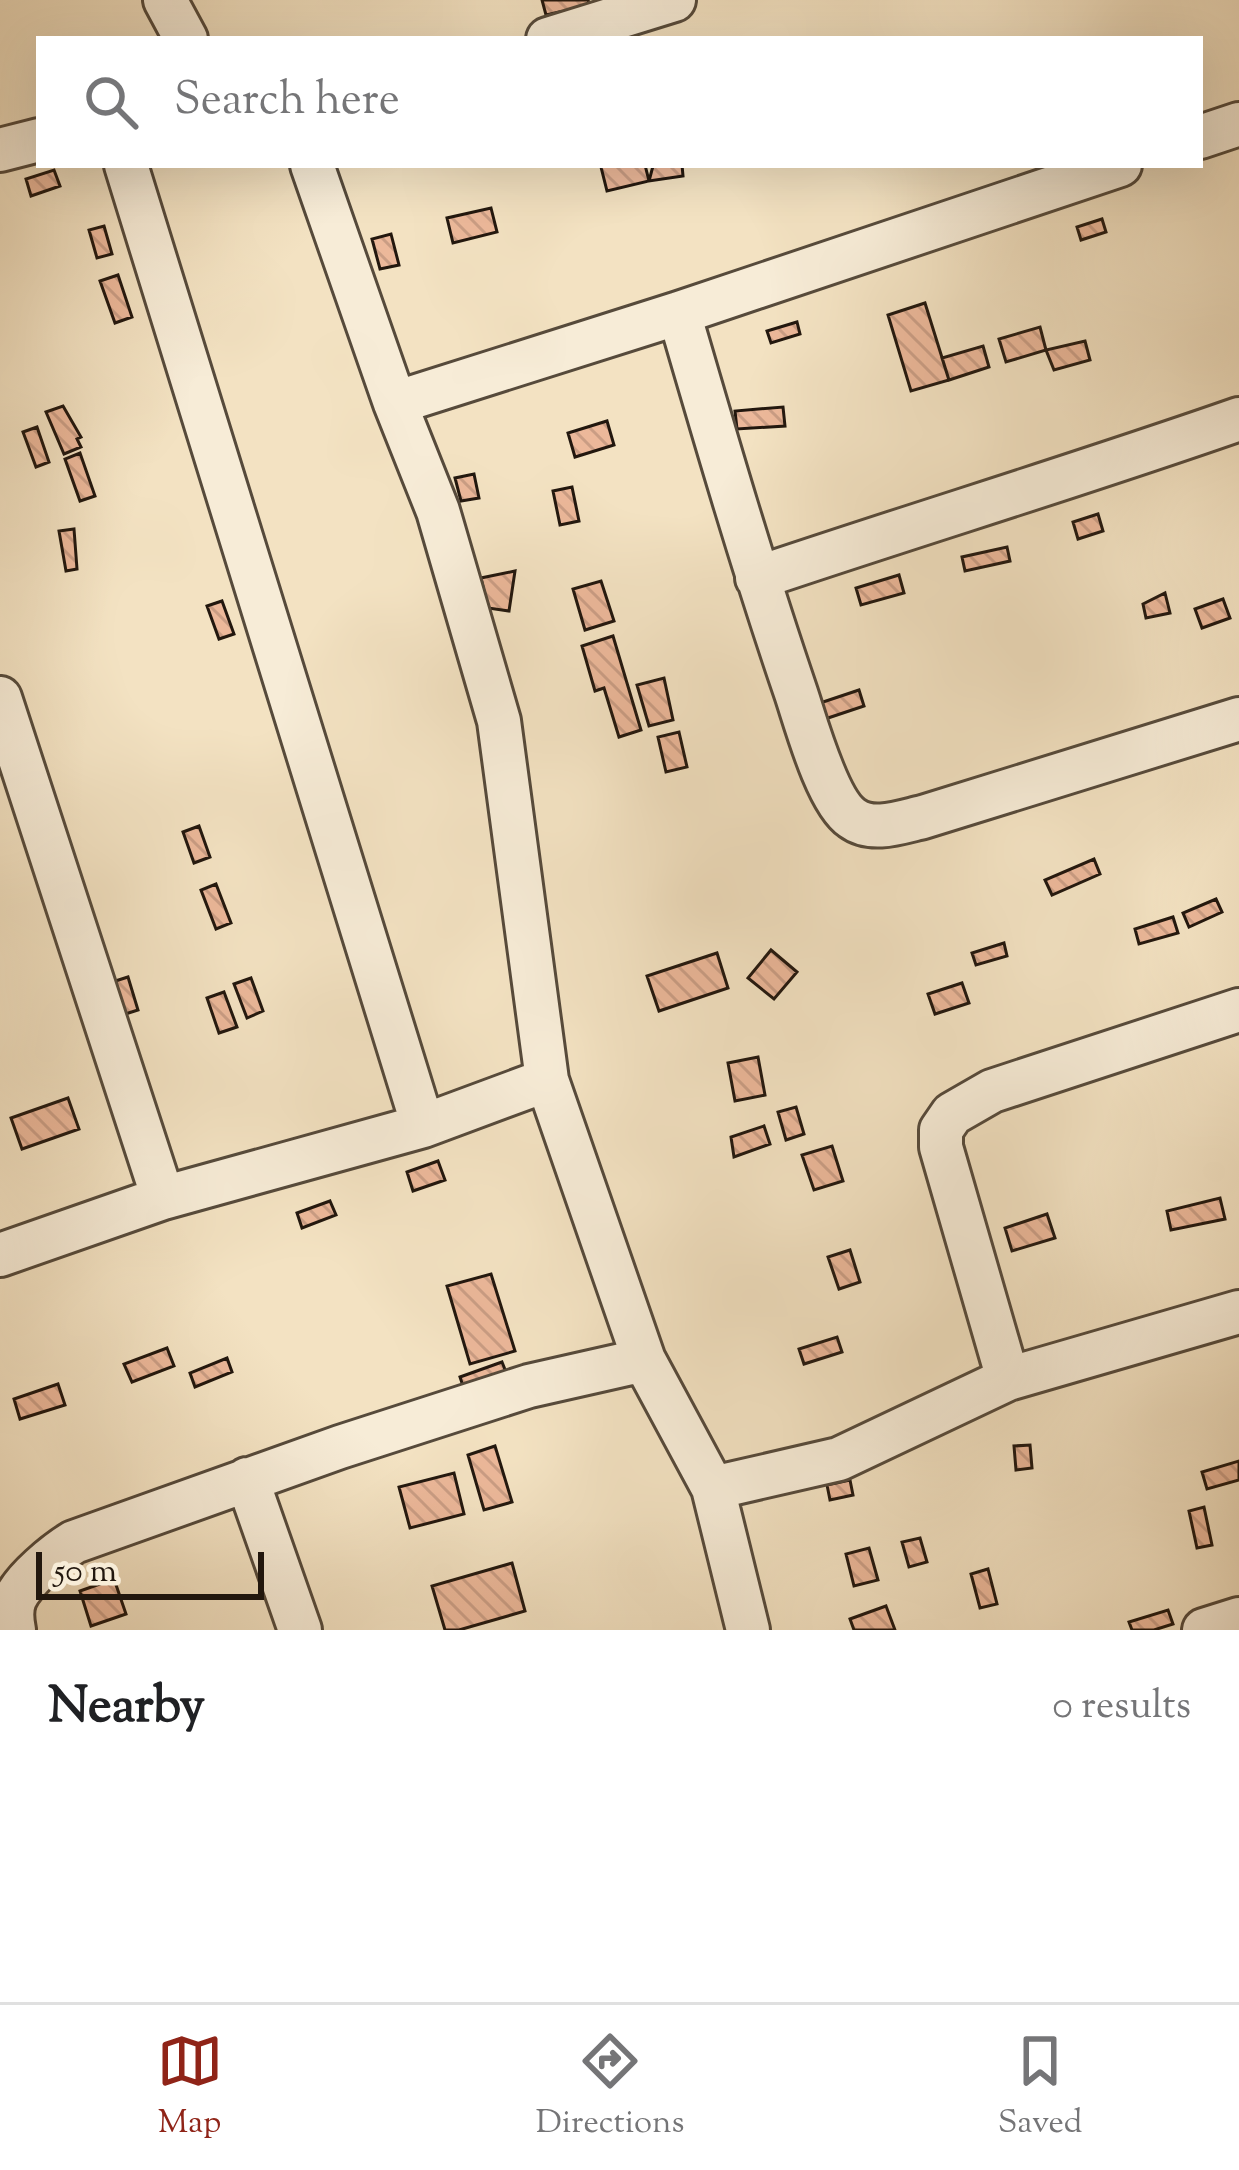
<!DOCTYPE html>
<html lang="en">
<head>
<meta charset="utf-8">
<style>
	:root { --surface:#fff; --page:#f2f2f2; --text:#202124; --muted:#757577; --line:#e0e0e0; --accent:#8f2418 }
	body { margin:0; font-family:"Sorts Mill Goudy",serif; background:var(--page); color:var(--text) }
	.scale { position:absolute; left:36px; bottom:30px; width:228px; box-sizing:border-box; padding-left:12px; border:6px solid #22170e; border-top:0; font-size:33px; line-height:42px; white-space:nowrap; color:#22170e; -webkit-text-stroke:9px #f7ecd7; paint-order:stroke }
	.list { margin:0; padding:0; list-style:none }
	h2 { display:flex; justify-content:space-between; align-items:center; height:156px; margin:0; padding:0 48px; font-size:51px }
	h2 small { font-size:39px; font-weight:400; color:var(--muted) }
	.icon { flex:none; width:66px; height:66px; fill:none; stroke:currentColor; stroke-width:2; stroke-linecap:round; stroke-linejoin:round }
	.map { position:relative; flex:none; width:1239px; height:1630px; overflow:hidden }
	.search { position:absolute; background:var(--surface); box-shadow:0 12px 48px #0002; left:36px; right:36px; top:36px; height:132px; display:flex; align-items:center; gap:30px; box-sizing:border-box; padding:0 42px; border-radius:0px; color:var(--muted); font-size:45px }
	.sheet { height:372px; background:var(--surface) }
	nav { display:flex; justify-content:space-around; align-items:center; box-sizing:border-box; height:168px; border-top:3px solid var(--line); background:var(--surface); font-size:33px; color:var(--muted) }
	nav a { display:grid; justify-items:center; gap:6px }
	nav .on { color:var(--accent) }
	.map>svg:first-child { display:block }
	.building { fill:url(#building-back-hatch); stroke:#22170e; stroke-width:3 }
	.lines { fill:none; stroke-linecap:round; stroke-linejoin:round }
	.minor-casing { stroke:#564a3b; stroke-width:48 }
	.minor { stroke:#f7ecd7; stroke-width:42 }
</style>
</head>
<body>
<div class="map">
<svg width="1239" height="1630" viewBox="0 0 1239 1630">
	<defs>
		<pattern id="building-back-hatch" width="6" height="6" patternUnits="userSpaceOnUse" patternTransform="scale(3)"><rect width="6" height="6" fill="#ecb89a"/><path d="M-1 5l2 2M0 0l6 6M5-1l2 2" fill="none" stroke="#ca9d84"/></pattern>
	</defs>
	<rect width="100%" height="100%" fill="#f3e2c2"/>
	<filter id="stains"><feTurbulence type="fractalNoise" baseFrequency=".00167" numOctaves="4"/><feColorMatrix values="0 0 0 0 .2 0 0 0 0 .09 0 0 0 0 .02 0 0 0 .5 -.17"/></filter>
	<radialGradient id="worn" r=".72"><stop offset=".6" stop-color="#630" stop-opacity="0"/><stop offset="1" stop-color="#630" stop-opacity=".3"/></radialGradient>
	<!-- building -->
	<path class="building" d="M 542,0 L 588,0 L 590,6 L 563,26 L 559,12 L 546,15 Z
		M 609,165 L 645,165 L 649,181 L 607,191 L 601,167 Z
		M 682,165 L 683,176 L 649,181 L 653,166 Z
		M 54,170 L 60,186 L 31,196 L 26,179 Z
		M 491,208 L 497,232 L 453,243 L 447,218 Z
		M 1102,219 L 1106,232 L 1081,240 L 1077,227 Z
		M 104,226 L 112,254 L 97,258 L 89,230 Z
		M 391,234 L 399,265 L 380,269 L 372,239 Z
		M 118,275 L 132,317 L 115,323 L 100,281 Z
		M 925,303 L 949,380 L 911,391 L 888,315 Z
		M 797,322 L 800,334 L 771,343 L 767,331 Z
		M 1040,327 L 1046,350 L 1006,362 L 999,339 Z
		M 1085,341 L 1090,360 L 1054,370 L 1046,350 Z
		M 983,346 L 989,367 L 949,380 L 942,358 Z
		M 63,406 L 81,437 L 77,439 L 81,447 L 64,454 L 46,412 Z
		M 783,407 L 785,426 L 737,429 L 735,411 Z
		M 607,421 L 614,445 L 575,457 L 568,433 Z
		M 37,427 L 49,462 L 36,467 L 23,432 Z
		M 80,453 L 95,496 L 80,501 L 65,459 Z
		M 474,474 L 479,498 L 461,501 L 455,478 Z
		M 572,487 L 579,521 L 560,525 L 553,491 Z
		M 1098,514 L 1103,531 L 1078,539 L 1073,522 Z
		M 74,529 L 77,569 L 66,571 L 59,531 Z
		M 1007,547 L 1010,561 L 965,571 L 962,557 Z
		M 515,571 L 509,611 L 488,608 L 481,578 Z
		M 899,575 L 904,593 L 861,605 L 856,588 Z
		M 601,581 L 614,621 L 585,630 L 573,589 Z
		M 1165,593 L 1170,613 L 1146,618 L 1143,604 Z
		M 1223,599 L 1230,618 L 1202,628 L 1195,609 Z
		M 222,601 L 234,634 L 219,639 L 207,606 Z
		M 613,636 L 641,730 L 619,737 L 604,688 L 595,691 L 582,646 Z
		M 664,678 L 673,720 L 649,726 L 637,685 Z
		M 859,690 L 864,706 L 825,719 L 820,703 Z
		M 679,732 L 687,767 L 666,772 L 658,737 Z
		M 199,826 L 210,857 L 194,863 L 183,832 Z
		M 1094,859 L 1100,874 L 1052,895 L 1045,880 Z
		M 216,884 L 231,923 L 216,929 L 201,890 Z
		M 1216,899 L 1222,912 L 1189,927 L 1183,913 Z
		M 1173,917 L 1178,933 L 1139,944 L 1135,929 Z
		M 1004,943 L 1007,956 L 976,965 L 972,953 Z
		M 771,950 L 797,972 L 774,999 L 748,978 Z
		M 717,953 L 728,988 L 659,1011 L 647,976 Z
		M 128,977 L 138,1010 L 119,1016 L 109,983 Z
		M 251,978 L 263,1011 L 247,1018 L 234,984 Z
		M 962,983 L 969,1003 L 935,1014 L 928,994 Z
		M 224,992 L 237,1027 L 219,1033 L 207,998 Z
		M 758,1057 L 765,1095 L 735,1101 L 728,1063 Z
		M 68,1098 L 79,1129 L 22,1149 L 11,1118 Z
		M 796,1107 L 804,1134 L 786,1140 L 778,1112 Z
		M 764,1126 L 770,1144 L 734,1157 L 731,1137 Z
		M 832,1146 L 843,1181 L 814,1190 L 802,1155 Z
		M 438,1161 L 445,1180 L 413,1191 L 407,1172 Z
		M 1220,1198 L 1225,1219 L 1171,1230 L 1167,1211 Z
		M 330,1201 L 336,1215 L 302,1228 L 297,1213 Z
		M 1047,1214 L 1055,1238 L 1012,1251 L 1005,1228 Z
		M 850,1250 L 860,1282 L 839,1289 L 828,1257 Z
		M 491,1274 L 515,1351 L 470,1364 L 447,1286 Z
		M 837,1337 L 842,1352 L 804,1364 L 799,1349 Z
		M 167,1348 L 174,1366 L 132,1382 L 124,1364 Z
		M 227,1358 L 232,1372 L 195,1387 L 190,1373 Z
		M 502,1362 L 508,1377 L 465,1392 L 460,1377 Z
		M 58,1384 L 65,1405 L 20,1419 L 14,1399 Z
		M 1030,1445 L 1032,1468 L 1016,1470 L 1014,1446 Z
		M 495,1446 L 512,1502 L 484,1510 L 468,1455 Z
		M 1239,1461 L 1239,1480 L 1207,1489 L 1202,1472 Z
		M 454,1473 L 464,1514 L 410,1528 L 399,1487 Z
		M 850,1480 L 853,1495 L 830,1500 L 827,1485 Z
		M 1204,1507 L 1212,1545 L 1197,1548 L 1189,1511 Z
		M 920,1538 L 927,1562 L 909,1567 L 902,1542 Z
		M 869,1548 L 878,1580 L 854,1586 L 846,1554 Z
		M 512,1563 L 525,1611 L 459,1630 L 445,1630 L 432,1586 Z
		M 988,1569 L 997,1604 L 980,1608 L 971,1574 Z
		M 114,1579 L 126,1614 L 91,1626 L 80,1591 Z
		M 886,1606 L 895,1630 L 854,1630 L 850,1619 Z
		M 1168,1610 L 1173,1624 L 1154,1630 L 1132,1630 L 1129,1622 Z"/>
	<g class="lines">
		<defs>
			<path id="minor" d="M 165,0 L 186,39
				M 548,39 L 674,0
				M 1200,137 L 1239,124
				M 0,150 L 39,140
				M 126,165 L 423,1126
				M 312,165 L 395,403 L 438,511 L 499,721 L 547,1080 L 644,1360 L 713,1488 L 748,1630
				M 679,313 C 716,440 753,567 796,693 C 806,723 827,801 852,818 C 872,833 901,822 923,817 L 1239,719
				M 395,403 L 679,313 L 1120,165
				M 757,578 C 917,524 1079,475 1239,419
				M 0,698 L 163,1198
				M 0,1255 L 163,1198 L 423,1126 L 547,1080
				M 1008,1379 L 941,1147 L 941,1130 L 952,1114 L 992,1091 L 1239,1010
				M 247,1479 L 300,1630
				M 713,1488 L 839,1459 L 1008,1379 L 1239,1312
				M 14,1630 C 12,1620 11,1609 15,1599 C 24,1579 56,1553 74,1542 L 340,1447 L 529,1386 L 644,1360
				M 1204,1630 L 1239,1619"/>
		</defs>
		<!-- minor casing -->
		<use href="#minor" class="minor-casing"/>
		<!-- minor -->
		<use href="#minor" class="minor"/>
	</g>
	<rect width="100%" height="100%" filter="url(#stains)"/>
	<rect width="100%" height="100%" fill="url(#worn)"/>
</svg>
<div class="scale">50 m</div>
<div class="search"><svg class="icon" aria-label="search" viewBox="0 0 24 24"><circle cx="10" cy="10" r="6"/><path d="M15 15l6 6"/></svg>Search here</div>
</div>
<section class="sheet">
<h2>Nearby<small>0 results</small></h2>
<ul class="list">
</ul>
</section>
<nav>
<a class="on"><svg class="icon" aria-label="map" viewBox="0 0 24 24"><path d="M3 6l6-2 6 2 6-2v14l-6 2-6-2-6 2zM9 4v14M15 6v14"/></svg>Map</a>
<a><svg class="icon" aria-label="directions" viewBox="0 0 24 24"><path d="M12 3l9 9-9 9-9-9zM9 14v-3h6M13 9l2 2-2 2"/></svg>Directions</a>
<a><svg class="icon" aria-label="saved" viewBox="0 0 24 24"><path d="M7 4h10v16l-5-4-5 4z"/></svg>Saved</a>
</nav>
</body>
</html>
